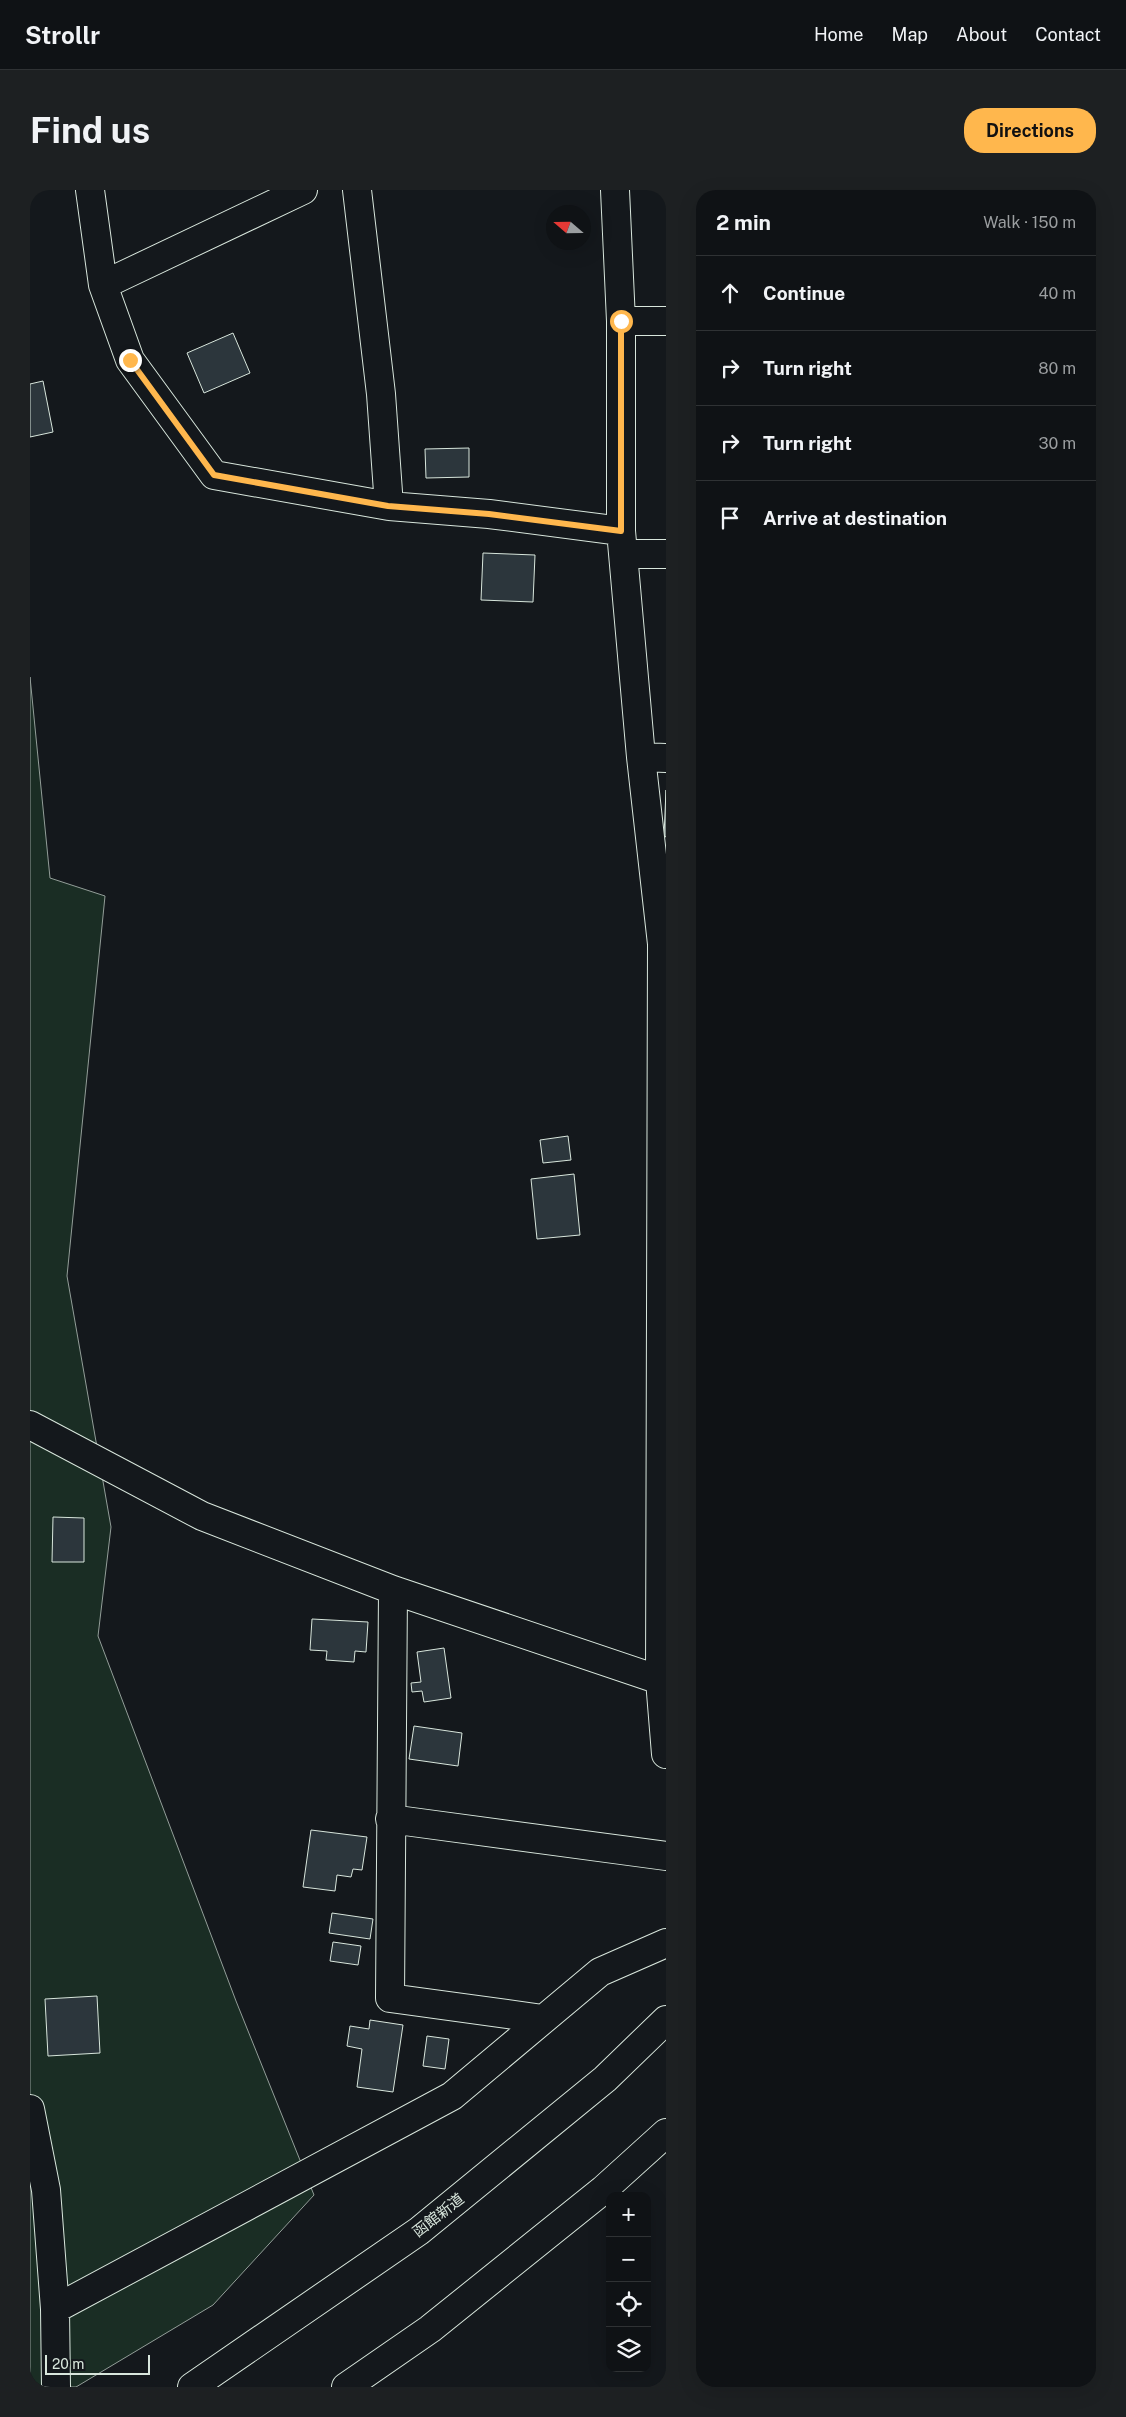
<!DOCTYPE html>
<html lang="en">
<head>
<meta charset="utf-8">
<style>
	:root { --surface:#0f1215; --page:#1d2022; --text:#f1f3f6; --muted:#9b9ea0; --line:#2f3234; --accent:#ffb74d }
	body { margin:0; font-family:"Public Sans","Noto Sans JP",sans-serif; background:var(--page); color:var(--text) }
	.controls { position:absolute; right:15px; bottom:15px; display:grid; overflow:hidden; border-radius:10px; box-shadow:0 5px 20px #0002 }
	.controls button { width:45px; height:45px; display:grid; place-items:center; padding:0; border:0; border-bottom:1px solid var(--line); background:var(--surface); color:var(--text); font:25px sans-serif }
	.compass { position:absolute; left:516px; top:15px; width:45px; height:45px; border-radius:50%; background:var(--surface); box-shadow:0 5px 20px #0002; rotate:290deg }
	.scale { position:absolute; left:15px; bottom:12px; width:105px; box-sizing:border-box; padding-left:5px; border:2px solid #d8e6dc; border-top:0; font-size:14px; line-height:18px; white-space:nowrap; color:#d8e6dc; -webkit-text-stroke:4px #14181c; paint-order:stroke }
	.stop { position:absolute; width:15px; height:15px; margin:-11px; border:4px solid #ffb74d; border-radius:50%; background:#fff }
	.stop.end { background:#ffb74d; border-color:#fff; box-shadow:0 1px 5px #0008 }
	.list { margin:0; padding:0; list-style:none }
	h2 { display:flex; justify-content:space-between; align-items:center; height:65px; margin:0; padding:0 20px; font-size:21px }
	h2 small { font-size:16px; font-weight:400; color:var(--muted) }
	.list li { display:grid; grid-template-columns:32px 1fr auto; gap:15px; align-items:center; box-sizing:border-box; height:75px; padding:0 20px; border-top:1px solid var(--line) }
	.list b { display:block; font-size:19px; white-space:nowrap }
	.list em { font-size:16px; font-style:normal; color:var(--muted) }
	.icon { flex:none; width:28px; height:28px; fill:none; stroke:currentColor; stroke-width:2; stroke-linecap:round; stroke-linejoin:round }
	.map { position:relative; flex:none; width:636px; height:2197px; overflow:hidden; border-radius:20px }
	header { display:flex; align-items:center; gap:30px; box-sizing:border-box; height:70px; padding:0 25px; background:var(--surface); border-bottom:1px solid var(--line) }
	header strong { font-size:24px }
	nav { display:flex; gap:28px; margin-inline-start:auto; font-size:18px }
	.intro { display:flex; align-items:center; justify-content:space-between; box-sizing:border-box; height:120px; padding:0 30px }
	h1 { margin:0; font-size:35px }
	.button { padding:12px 22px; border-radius:20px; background:var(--accent); color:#111; font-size:18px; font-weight:700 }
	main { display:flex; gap:30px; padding:0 30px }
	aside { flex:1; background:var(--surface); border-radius:20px; box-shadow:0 5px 20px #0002 }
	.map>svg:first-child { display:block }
	.green { fill:#1a2d24; stroke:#939e99 }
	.building { fill:#2c363c; stroke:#d8e6dc }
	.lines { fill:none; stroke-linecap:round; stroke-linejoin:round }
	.minor-casing { stroke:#d8e6dc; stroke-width:30 }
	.highway-casing { stroke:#d8e6dc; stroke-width:30 }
	.minor { stroke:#14181c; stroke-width:28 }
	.highway { stroke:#14181c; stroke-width:28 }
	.route { stroke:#ffb74d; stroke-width:6 }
	.labels { text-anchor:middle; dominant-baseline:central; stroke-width:4; stroke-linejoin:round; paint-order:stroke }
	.street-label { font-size:15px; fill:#d8e6dc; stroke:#14181c }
</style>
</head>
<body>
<header>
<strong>Strollr</strong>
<nav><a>Home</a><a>Map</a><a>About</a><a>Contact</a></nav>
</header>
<div class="intro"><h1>Find us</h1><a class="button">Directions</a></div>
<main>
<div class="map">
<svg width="636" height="2197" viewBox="0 0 636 2197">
	<rect width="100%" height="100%" fill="#14181c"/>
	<!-- green -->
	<path class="green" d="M 0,487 L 20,688 L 75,706 L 37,1086 L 81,1337 L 68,1446 L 206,1811 L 284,2005 L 183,2115 L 46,2197 L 0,2197 Z"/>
	<!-- building -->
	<path class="building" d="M 203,143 L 220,183 L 174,203 L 157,163 Z
		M 13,191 L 23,242 L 0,247 L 0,194 Z
		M 439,258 L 439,287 L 396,288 L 395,259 Z
		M 453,363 L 505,365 L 503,412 L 451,410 Z
		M 636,600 L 636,647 L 634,646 Z
		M 538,946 L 541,970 L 513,973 L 510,950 Z
		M 544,984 L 550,1045 L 507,1049 L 501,989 Z
		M 23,1327 L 54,1328 L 54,1372 L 22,1372 Z
		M 282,1429 L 338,1432 L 336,1462 L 325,1461 L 324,1472 L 296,1470 L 297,1461 L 280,1460 Z
		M 414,1458 L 421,1508 L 394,1512 L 392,1501 L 382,1502 L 381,1493 L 391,1492 L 387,1462 Z
		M 384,1536 L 432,1543 L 428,1576 L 379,1569 Z
		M 281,1640 L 337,1647 L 332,1680 L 323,1679 L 321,1687 L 307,1685 L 305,1701 L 273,1697 Z
		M 302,1723 L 343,1729 L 340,1749 L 299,1743 Z
		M 303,1752 L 331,1756 L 328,1775 L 300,1771 Z
		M 67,1806 L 70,1863 L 18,1866 L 15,1809 Z
		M 340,1830 L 373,1835 L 363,1902 L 327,1897 L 332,1859 L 317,1856 L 320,1836 L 339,1839 Z
		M 397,1846 L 419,1849 L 415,1879 L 393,1876 Z"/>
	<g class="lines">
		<defs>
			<path id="minor" d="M 60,0 L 73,95 L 100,170 L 184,285 L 359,316 L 459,324 L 591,341
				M 327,0 L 351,204 L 359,316
				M 585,0 L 591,131 L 591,341 L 611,567 L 632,754 L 630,1490 L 636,1564
				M 73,95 L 273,0
				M 591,131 L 636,131
				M 594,364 L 636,364
				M 611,567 L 636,568
				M 0,1235 L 172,1326 L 363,1400 L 636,1492
				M 363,1400 L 360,1808 L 513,1829
				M 360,1629 L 636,1666
				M 0,1919 L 16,2000 L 25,2119 L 26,2197
				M 25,2119 L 422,1906 L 570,1782 L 636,1753"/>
			<path id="highway" d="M 162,2197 L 389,2041 L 575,1889 L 636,1830
				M 316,2197 L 400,2139 L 573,2000 L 636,1943"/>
		</defs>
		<!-- minor casing -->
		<use href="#minor" class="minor-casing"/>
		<!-- highway casing -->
		<use href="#highway" class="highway-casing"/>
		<!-- minor -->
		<use href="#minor" class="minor"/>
		<!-- highway -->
		<use href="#highway" class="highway"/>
	</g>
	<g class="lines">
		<!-- route -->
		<path class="route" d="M 100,170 L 184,285 L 358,316 L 459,324 L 591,341 L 591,131"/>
	</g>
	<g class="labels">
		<!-- street labels -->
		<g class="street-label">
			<text transform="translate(408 2025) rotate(-38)">函館新道</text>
		</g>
	</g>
</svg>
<div class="controls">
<button>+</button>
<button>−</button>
<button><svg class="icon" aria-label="locate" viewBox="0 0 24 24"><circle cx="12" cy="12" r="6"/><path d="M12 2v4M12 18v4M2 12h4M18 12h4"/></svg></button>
<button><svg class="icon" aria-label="layers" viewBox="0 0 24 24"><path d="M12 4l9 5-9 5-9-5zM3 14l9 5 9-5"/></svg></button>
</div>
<svg class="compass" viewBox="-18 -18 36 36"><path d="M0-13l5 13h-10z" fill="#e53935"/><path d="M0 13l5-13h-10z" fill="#9b9ea0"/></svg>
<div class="scale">20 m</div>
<div class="stop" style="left:591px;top:131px"></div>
<div class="stop end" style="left:100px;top:170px"></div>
</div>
<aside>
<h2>2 min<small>Walk · 150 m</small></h2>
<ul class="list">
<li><svg class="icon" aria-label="ahead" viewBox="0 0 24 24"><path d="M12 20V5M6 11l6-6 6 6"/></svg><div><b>Continue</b></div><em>40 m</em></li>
<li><svg class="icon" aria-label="right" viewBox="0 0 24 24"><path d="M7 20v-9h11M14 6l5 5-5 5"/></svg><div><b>Turn right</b></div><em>80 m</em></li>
<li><svg class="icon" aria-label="right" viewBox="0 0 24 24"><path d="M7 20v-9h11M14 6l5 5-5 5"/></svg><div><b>Turn right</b></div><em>30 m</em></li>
<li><svg class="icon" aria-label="arrive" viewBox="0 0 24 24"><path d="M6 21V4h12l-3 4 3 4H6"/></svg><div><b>Arrive at destination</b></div></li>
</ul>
</aside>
</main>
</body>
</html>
